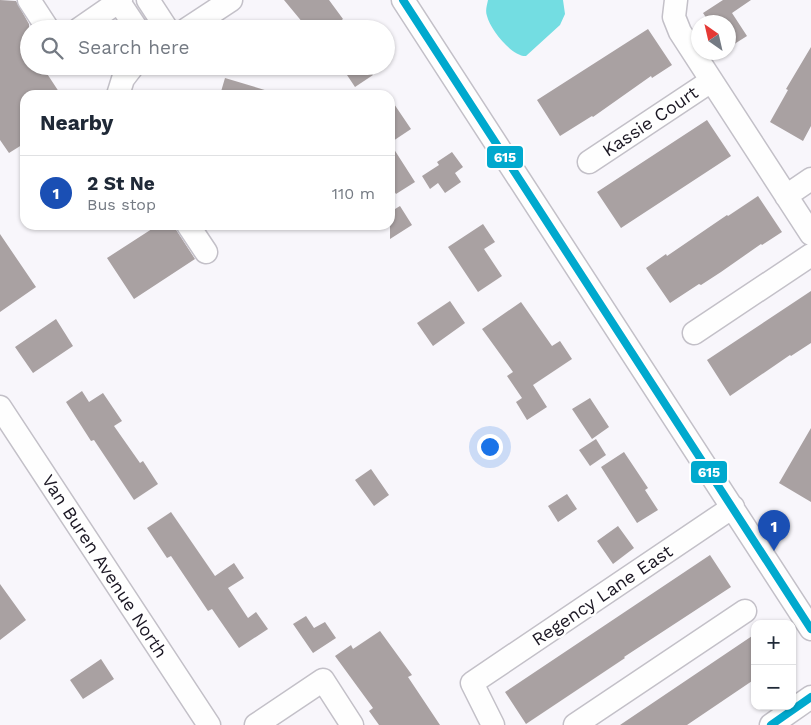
<!DOCTYPE html>
<html lang="en">
<head>
<meta charset="utf-8">
<style>
	:root { --surface:#fff; --page:#f2f2f3; --text:#1f2937; --muted:#747a83; --line:#e0e1e3; --accent:#0b8043 }
	body { margin:0; font-family:"Work Sans",sans-serif; background:var(--page); color:var(--text) }
	.controls { position:absolute; right:15px; bottom:15px; display:grid; overflow:hidden; border-radius:10px; box-shadow:0 1px 4px #0004 }
	.controls button { width:45px; height:45px; display:grid; place-items:center; padding:0; border:0; border-bottom:1px solid var(--line); background:var(--surface); color:var(--text); font:25px sans-serif }
	.compass { position:absolute; left:691px; top:15px; width:45px; height:45px; border-radius:50%; background:var(--surface); box-shadow:0 1px 4px #0004; rotate:326deg }
	.you { position:absolute; left:489px; top:446px; width:18px; height:18px; margin:-12px; border:4px solid #fff; border-radius:50%; background:#1a73e8; box-shadow:0 0 0 8px #1a73e833 }
	.badge { display:grid; place-items:center; width:32px; height:32px; border-radius:50%; background:var(--accent); color:#fff; font-size:16px; font-weight:700 }
	.pin { position:absolute; translate:-50% -41px; filter:drop-shadow(0 1px 2px #0008) }
	.pin::after { content:''; position:absolute; top:26px; width:18px; height:15px; background:inherit; clip-path:polygon(0 0,100% 0,50% 100%) }
	.list { margin:0; padding:0; list-style:none }
	h2 { display:flex; justify-content:space-between; align-items:center; height:65px; margin:0; padding:0 20px; font-size:21px }
	h2 small { font-size:16px; font-weight:400; color:var(--muted) }
	.list li { display:grid; grid-template-columns:32px 1fr auto; gap:15px; align-items:center; box-sizing:border-box; height:75px; padding:0 20px; border-top:1px solid var(--line) }
	.list b { display:block; font-size:19px; white-space:nowrap }
	.list p { margin:0; font-size:16px; white-space:nowrap; color:var(--muted) }
	.list em { font-size:16px; font-style:normal; color:var(--muted) }
	.icon { flex:none; width:28px; height:28px; fill:none; stroke:currentColor; stroke-width:2; stroke-linecap:round; stroke-linejoin:round }
	.map { position:relative; flex:none; width:811px; height:725px; overflow:hidden }
	.search { position:absolute; background:var(--surface); box-shadow:0 1px 4px #0004; left:20px; top:20px; width:375px; height:55px; display:flex; align-items:center; gap:12px; box-sizing:border-box; padding:0 18px; border-radius:28px; color:var(--muted); font-size:19px }
	.panel { position:absolute; background:var(--surface); box-shadow:0 1px 4px #0004; left:20px; top:90px; width:375px; height:140px; border-radius:15px }
	.map>svg:first-child { display:block }
	.water { fill:#73dde2 }
	.building { fill:#a9a1a2 }
	.lines { fill:none; stroke-linecap:round; stroke-linejoin:round }
	.minor-casing { stroke:#c3c0c8; stroke-width:25 }
	.minor { stroke:#fefefe; stroke-width:22 }
	.bus-1-casing { stroke:#fff; stroke-width:11 }
	.bus-1 { stroke:#00a9ce; stroke-width:8 }
	.labels { text-anchor:middle; dominant-baseline:central; stroke-width:5; stroke-linejoin:round; paint-order:stroke }
	.street-label { font-size:18px; fill:#1b1723; stroke:#fff }
	.line-badge { stroke:#fff; stroke-width:2 }
	.badge-label { font-size:14px; text-anchor:middle; font-weight:bold; fill:#fff }
</style>
</head>
<body>
<div class="map">
<svg width="811" height="725" viewBox="0 0 811 725">
	<rect width="100%" height="100%" fill="#f8f6fb"/>
	<!-- water -->
	<path class="water" d="M 488,0 L 563,0 L 565,14 L 560,25 L 526,56 C 512,57 490,29 487,16 C 485,11 487,5 488,0 Z"/>
	<!-- building -->
	<path class="building" d="M 0,0 L 16,1 L 29,24 L 29,66 L 42,66 L 61,95 L 25,95 L 25,143 L 9,153 L 0,140 Z
		M 284,0 L 329,0 L 343,19 L 331,29 L 308,29 Z
		M 723,0 L 751,0 L 732,13 L 747,36 L 728,48 L 728,22 L 709,22 L 703,13 Z
		M 648,29 L 672,65 L 652,78 L 651,76 L 593,117 L 592,116 L 560,136 L 537,100 Z
		M 811,47 L 811,126 L 803,141 L 770,122 L 788,90 L 786,89 Z
		M 360,66 L 367,66 L 373,75 L 355,87 L 347,75 Z
		M 225,78 L 268,91 L 267,95 L 220,95 Z
		M 390,98 L 411,129 L 390,143 L 415,182 L 396,194 L 390,185 Z
		M 707,120 L 731,156 L 621,228 L 597,192 Z
		M 452,152 L 463,167 L 455,173 L 461,182 L 445,193 L 438,183 L 430,189 L 422,176 L 439,165 L 437,162 Z
		M 758,196 L 782,232 L 762,245 L 761,244 L 721,272 L 701,285 L 699,284 L 670,303 L 646,268 L 666,254 L 667,256 L 727,215 L 728,216 Z
		M 400,206 L 412,225 L 390,239 L 390,212 Z
		M 483,224 L 495,242 L 484,249 L 502,276 L 478,292 L 448,247 Z
		M 158,225 L 173,225 L 195,259 L 134,299 L 107,258 Z
		M 0,234 L 36,287 L 0,312 Z
		M 811,291 L 811,343 L 791,356 L 790,355 L 730,396 L 707,360 Z
		M 450,301 L 465,323 L 433,346 L 417,323 Z
		M 521,302 L 552,346 L 560,341 L 572,359 L 533,385 L 547,407 L 527,420 L 516,402 L 522,398 L 507,376 L 513,372 L 482,329 Z
		M 56,319 L 73,346 L 33,373 L 15,347 Z
		M 82,391 L 89,402 L 103,393 L 122,421 L 114,426 L 140,463 L 143,461 L 158,484 L 134,500 L 94,440 L 91,441 L 66,402 Z
		M 590,398 L 609,427 L 592,439 L 572,409 Z
		M 811,428 L 811,502 L 779,483 Z
		M 596,439 L 606,455 L 590,466 L 579,450 Z
		M 624,452 L 648,488 L 645,490 L 658,510 L 637,523 L 601,467 Z
		M 371,469 L 389,495 L 374,506 L 355,480 Z
		M 567,494 L 577,509 L 558,522 L 548,506 Z
		M 171,512 L 215,576 L 234,563 L 244,578 L 228,588 L 248,618 L 256,612 L 268,629 L 239,648 L 212,609 L 208,611 L 171,556 L 167,558 L 147,528 Z
		M 618,526 L 634,548 L 613,564 L 597,541 Z
		M 710,555 L 731,587 L 624,657 L 625,658 L 526,724 L 505,692 Z
		M 0,584 L 26,620 L 0,640 Z
		M 306,616 L 314,628 L 325,622 L 336,638 L 313,653 L 293,624 Z
		M 380,631 L 412,675 L 408,677 L 440,725 L 379,725 L 369,711 L 373,708 L 335,656 L 351,645 L 353,649 Z
		M 755,634 L 755,679 L 687,725 L 620,725 Z
		M 101,659 L 114,679 L 83,699 L 70,680 Z"/>
	<g class="lines">
		<defs>
			<path id="minor" d="M 29,0 L 48,29
				M 148,0 L 167,29
				M 403,0 L 811,629
				M 676,0 L 674,17 L 680,32 L 811,234
				M 119,2 L 137,29
				M 79,29 L 121,0
				M 187,29 L 231,0
				M 118,95 L 123,79 L 133,66
				M 589,162 L 711,81
				M 786,196 L 811,179
				M 188,225 L 206,252
				M 694,333 L 811,255
				M 0,407 L 209,725
				M 256,725 L 323,680 L 352,725
				M 493,725 L 472,683 L 733,507
				M 575,725 L 745,611
				M 771,725 L 811,697"/>
		</defs>
		<!-- minor casing -->
		<use href="#minor" class="minor-casing"/>
		<!-- minor -->
		<use href="#minor" class="minor"/>
		<defs>
			<path id="bus-1" d="M 403,0 L 811,629
				M 771,725 L 811,697"/>
		</defs>
		<!-- bus-1 casing -->
		<use href="#bus-1" class="bus-1-casing"/>
		<!-- bus-1 -->
		<use href="#bus-1" class="bus-1"/>
	</g>
	<g class="labels">
		<!-- street labels -->
		<g class="street-label">
			<text transform="translate(650 121) rotate(-34)">Kassie Court</text>
			<text transform="translate(105 566) rotate(57)">Van Buren Avenue North</text>
			<text transform="translate(602 595) rotate(-34)">Regency Lane East</text>
		</g>
	</g>
	<g class="line-badge">
		<rect x="486" y="145" width="38" height="24" rx="5" fill="#00a9ce"/>
		<rect x="690" y="460" width="38" height="24" rx="5" fill="#00a9ce"/>
	</g>
	<g class="badge-label">
		<text x="505" y="162">615</text>
		<text x="709" y="477">615</text>
	</g>
</svg>
<div class="controls">
<button>+</button>
<button>−</button>
</div>
<svg class="compass" viewBox="-18 -18 36 36"><path d="M0-13l5 13h-10z" fill="#e53935"/><path d="M0 13l5-13h-10z" fill="#747a83"/></svg>
<div class="you"></div>
<div class="pin badge" style="left:774px;top:551px;background:#1a4fb4">1</div>
<div class="search"><svg class="icon" aria-label="search" viewBox="0 0 24 24"><circle cx="10" cy="10" r="6"/><path d="M15 15l6 6"/></svg>Search here</div>
<section class="panel">
<h2>Nearby<small></small></h2>
<ul class="list">
<li><span class="badge" style="background:#1a4fb4">1</span><div><b>2 St Ne</b><p>Bus stop</p></div><em>110 m</em></li>
</ul>
</section>
</div>
</body>
</html>
